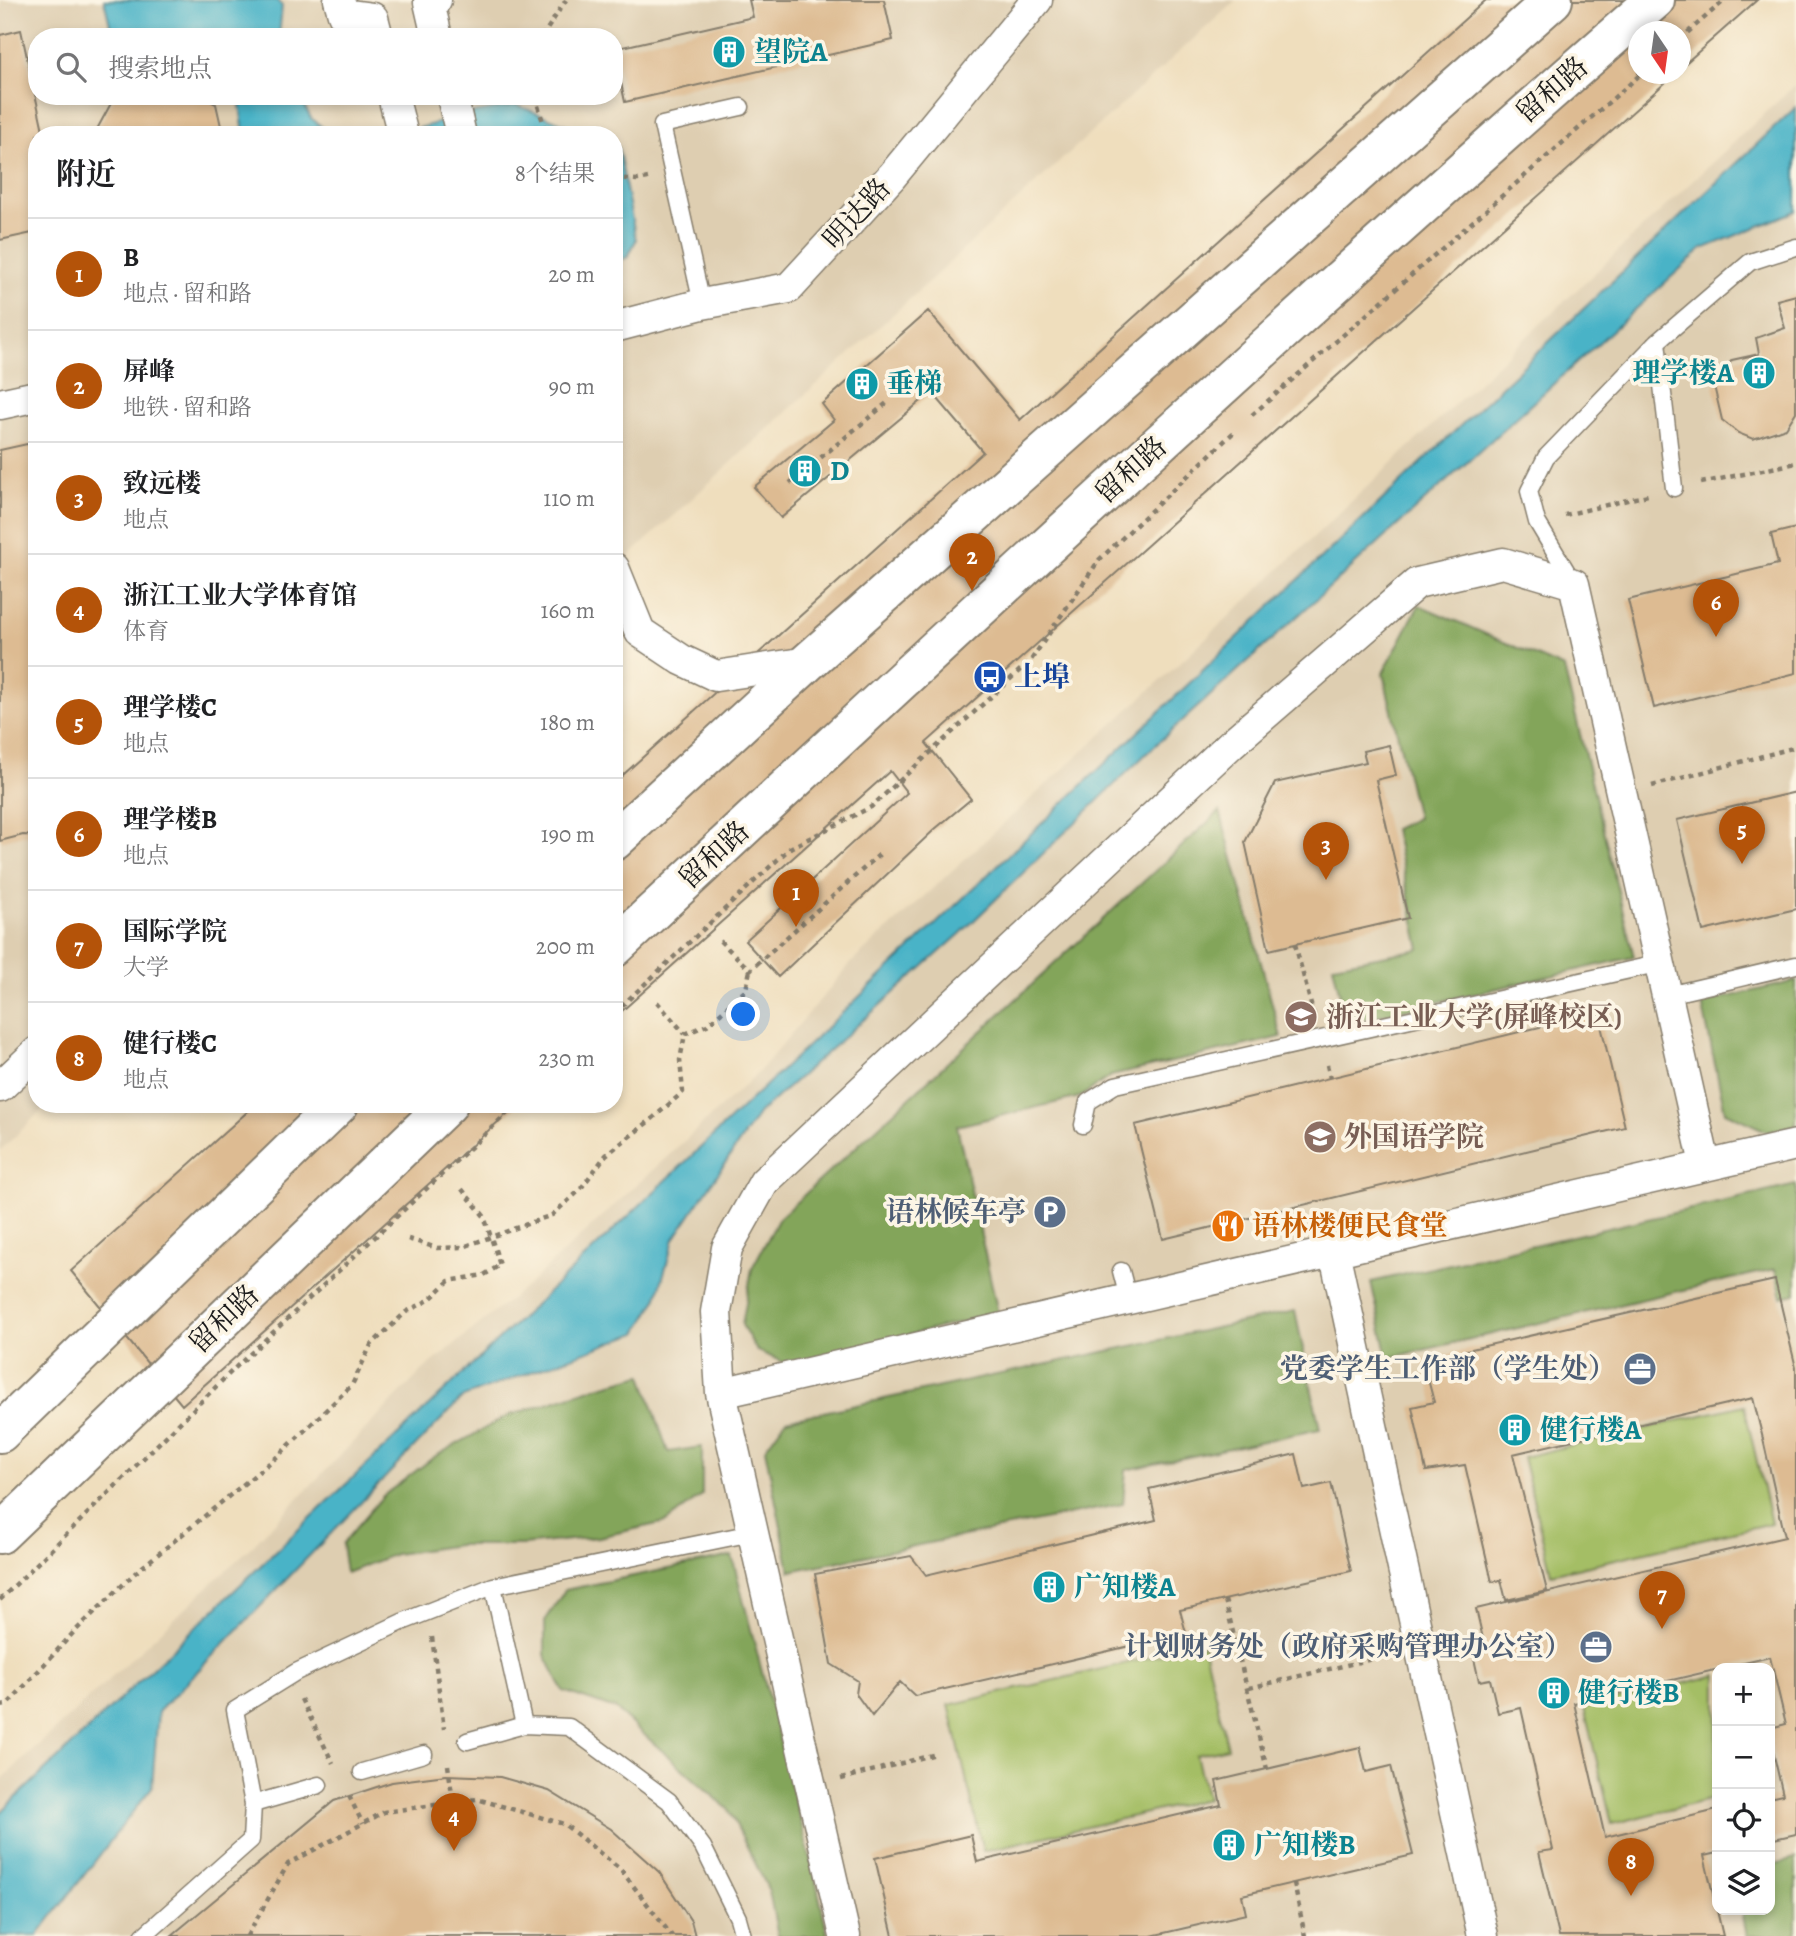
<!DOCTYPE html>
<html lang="zh">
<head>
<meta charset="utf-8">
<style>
	:root { --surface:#fff; --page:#f6f6f6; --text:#202124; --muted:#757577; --line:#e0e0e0; --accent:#b45309 }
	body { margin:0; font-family:Alegreya,"Noto Serif SC",serif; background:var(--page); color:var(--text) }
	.controls { position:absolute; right:21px; bottom:21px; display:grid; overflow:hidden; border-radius:14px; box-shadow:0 4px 10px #0003 }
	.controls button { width:63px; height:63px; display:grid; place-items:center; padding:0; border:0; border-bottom:2px solid var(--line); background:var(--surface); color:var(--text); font:35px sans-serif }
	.compass { position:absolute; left:1628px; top:21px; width:63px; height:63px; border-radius:50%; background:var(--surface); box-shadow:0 4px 10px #0003; rotate:167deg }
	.you { position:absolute; left:744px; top:1015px; width:24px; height:24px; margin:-18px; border:5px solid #fff; border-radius:50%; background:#1a73e8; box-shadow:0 0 0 10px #1a73e833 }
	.badge { display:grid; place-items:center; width:46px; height:46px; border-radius:50%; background:var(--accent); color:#fff; font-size:23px; font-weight:700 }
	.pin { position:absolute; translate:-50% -58px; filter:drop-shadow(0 2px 4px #0008) }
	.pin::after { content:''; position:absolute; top:37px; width:24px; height:21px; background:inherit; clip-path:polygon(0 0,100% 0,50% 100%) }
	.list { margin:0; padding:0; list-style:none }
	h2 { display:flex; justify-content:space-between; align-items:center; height:91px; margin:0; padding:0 28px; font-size:30px }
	h2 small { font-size:23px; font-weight:400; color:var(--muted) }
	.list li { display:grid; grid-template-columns:46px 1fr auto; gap:21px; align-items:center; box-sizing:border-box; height:112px; padding:0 28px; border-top:2px solid var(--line) }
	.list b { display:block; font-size:26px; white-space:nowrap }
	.list p { margin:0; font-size:23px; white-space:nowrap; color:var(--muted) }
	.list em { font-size:23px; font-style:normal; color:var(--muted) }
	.icon { flex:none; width:38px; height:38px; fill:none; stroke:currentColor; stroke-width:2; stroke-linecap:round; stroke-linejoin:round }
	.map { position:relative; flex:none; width:1796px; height:1936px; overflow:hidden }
	.search { position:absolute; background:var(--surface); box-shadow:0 4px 10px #0003; left:28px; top:28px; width:595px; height:77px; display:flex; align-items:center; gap:18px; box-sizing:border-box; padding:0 24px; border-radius:28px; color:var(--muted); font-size:26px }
	.panel { position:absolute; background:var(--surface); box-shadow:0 4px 10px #0003; left:28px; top:126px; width:595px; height:987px; border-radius:28px }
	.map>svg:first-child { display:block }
	.built { fill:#deceb1; fill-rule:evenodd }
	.green { fill:#a4be65; stroke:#606d40; stroke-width:2 }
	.forest { fill:#83a55a; stroke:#50603b; stroke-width:2 }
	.water { fill:#49b3c7; stroke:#326872; stroke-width:2 }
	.building { fill:#ddbb92 }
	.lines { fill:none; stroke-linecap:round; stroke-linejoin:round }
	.lane-casing { stroke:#867d6c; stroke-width:19 }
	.street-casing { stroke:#867d6c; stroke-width:33 }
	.secondary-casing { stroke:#867d6c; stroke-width:42 }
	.path { stroke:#867d6c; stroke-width:4.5; stroke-dasharray:5 5; stroke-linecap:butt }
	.lane { stroke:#fff; stroke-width:16 }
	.street { stroke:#fff; stroke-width:30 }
	.secondary { stroke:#fff; stroke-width:38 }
	.labels { text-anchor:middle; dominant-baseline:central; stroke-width:7; stroke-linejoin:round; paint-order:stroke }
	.culture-label { font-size:28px; font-weight:bold; fill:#0d838f; stroke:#fcf5e5; text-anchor:start }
	.street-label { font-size:28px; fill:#1c1c1c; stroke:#fcf5e5 }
	.transit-label { font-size:28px; font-weight:bold; fill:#164399; stroke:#fcf5e5; text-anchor:start }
	.education-label { font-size:28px; font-weight:bold; fill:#785e54; stroke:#fcf5e5; text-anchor:start }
	.service-label { font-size:28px; font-weight:bold; fill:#4e5e75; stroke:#fcf5e5; text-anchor:end }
	.food-label { font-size:28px; font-weight:bold; fill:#c56008; stroke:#fcf5e5; text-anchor:start }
</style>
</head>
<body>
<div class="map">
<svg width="1796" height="1936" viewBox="0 0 1796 1936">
	<rect width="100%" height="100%" fill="#fcf5e5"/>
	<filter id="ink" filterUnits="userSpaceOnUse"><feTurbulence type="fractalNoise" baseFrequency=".0143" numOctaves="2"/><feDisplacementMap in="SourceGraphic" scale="14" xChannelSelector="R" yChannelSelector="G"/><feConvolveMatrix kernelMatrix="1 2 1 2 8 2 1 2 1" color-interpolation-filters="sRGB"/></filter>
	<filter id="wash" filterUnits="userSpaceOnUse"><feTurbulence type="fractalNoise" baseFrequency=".00686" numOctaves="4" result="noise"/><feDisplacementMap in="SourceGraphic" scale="28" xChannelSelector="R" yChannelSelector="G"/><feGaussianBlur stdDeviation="1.57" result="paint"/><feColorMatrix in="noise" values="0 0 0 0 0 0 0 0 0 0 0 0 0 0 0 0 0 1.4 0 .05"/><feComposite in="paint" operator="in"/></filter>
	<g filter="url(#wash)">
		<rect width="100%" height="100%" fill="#efdebd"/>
		<!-- built -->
		<path class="built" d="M 0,0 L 1236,0 L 614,570 L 614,135 L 37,135 L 37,1104 L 48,1104 L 0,1151 ZM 37,37 L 614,37 L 614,96 L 37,96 Z
			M 1796,84 L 1796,1936 L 0,1936 L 0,1781 L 252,1546 L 424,1369 L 529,1284 L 758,1073 L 852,962 L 1173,669 ZM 1717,1668 L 1770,1668 L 1770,1910 L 1717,1910 Z"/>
		<!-- green -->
		<path class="green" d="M 1744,1405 L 1771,1523 L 1551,1574 L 1523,1457 Z
			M 1203,1645 L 1228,1748 L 1196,1755 L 1207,1799 L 983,1851 L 949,1705 Z
			M 1717,1675 L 1717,1798 L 1612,1824 L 1584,1708 Z"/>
		<!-- forest -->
		<path class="forest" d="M 1419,605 L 1564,668 L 1634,957 L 1346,1023 L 1333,965 L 1420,949 L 1394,829 L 1417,818 L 1383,673 Z
			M 1220,811 L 1281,1037 L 1111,1076 L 1080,1097 L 957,1126 L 998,1313 L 790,1365 L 757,1351 L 742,1325 L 752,1268 L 779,1218 Z
			M 1796,981 L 1796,1125 L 1768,1132 L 1725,1112 L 1702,1003 Z
			M 1796,1185 L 1796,1294 L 1782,1297 L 1775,1269 L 1388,1358 L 1371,1282 Z
			M 1295,1311 L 1320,1429 L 1126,1470 L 1123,1504 L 790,1571 L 765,1449 L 786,1420 Z
			M 642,1375 L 668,1452 L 702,1447 L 702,1495 L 666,1522 L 599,1537 L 522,1545 L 458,1545 L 395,1554 L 346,1573 L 342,1544 L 383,1496 L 434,1457 L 507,1416 L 597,1387 Z
			M 732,1556 L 814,1873 L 828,1936 L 778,1936 L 769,1891 L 729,1810 L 615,1709 L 563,1691 L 545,1655 L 545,1621 L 565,1590 Z
			M 1796,1859 L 1796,1936 L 1747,1936 L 1742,1910 L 1770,1910 L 1770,1865 Z"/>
		<!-- water -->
		<path class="water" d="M 104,0 L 277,0 L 282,6 L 279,37 L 165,37 L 144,29 L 111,29 Z
			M 239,96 L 299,96 L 311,118 L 332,135 L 244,135 Z
			M 517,105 L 591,135 L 393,135 L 474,113 Z
			M 1796,107 L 1796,211 L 1702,249 L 1148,752 L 960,934 L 759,1113 L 674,1239 L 656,1301 L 637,1333 L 463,1397 L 158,1712 L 152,1787 L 38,1935 L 0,1936 L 0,1813 Z
			M 614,146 L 618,147 L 636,240 L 628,257 L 614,263 Z"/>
		<g id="blocks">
			<!-- building -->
			<path class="building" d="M 749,0 L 884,0 L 893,40 L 625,102 L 614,49 L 753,17 Z
				M 1486,0 L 1757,0 L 1680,68 L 1680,32 L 1638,32 L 1638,74 L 1675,74 L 926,743 L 971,799 L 935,829 L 778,977 L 745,941 L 907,793 L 890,771 L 614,1018 L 614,783 L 983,452 L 932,392 L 781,518 L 754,487 L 834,420 L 822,404 L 928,311 L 1020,420 Z
				M 21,30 L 44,135 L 37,135 L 37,232 L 0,240 L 0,35 Z
				M 115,96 L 201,96 L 216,104 L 223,135 L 96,135 L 96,131 Z
				M 1796,295 L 1796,412 L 1786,428 L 1753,439 L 1738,433 L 1722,420 L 1714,386 L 1732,360 L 1759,354 L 1756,338 L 1785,328 L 1777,300 Z
				M 27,444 L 37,448 L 37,836 L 23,835 L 0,841 L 0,450 Z
				M 1796,528 L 1796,673 L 1654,708 L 1628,600 L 1778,564 L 1771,534 Z
				M 1389,745 L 1396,775 L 1376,780 L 1408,918 L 1269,950 L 1245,842 L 1275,783 L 1366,762 L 1363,751 Z
				M 1796,792 L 1796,909 L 1703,931 L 1677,820 Z
				M 1598,1013 L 1625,1127 L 1163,1239 L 1135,1125 Z
				M 256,1104 L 518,1104 L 182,1405 L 71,1271 Z
				M 1775,1280 L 1796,1368 L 1796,1834 L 1770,1840 L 1770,1798 L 1783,1795 L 1770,1738 L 1770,1728 L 1786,1724 L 1770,1657 L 1574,1703 L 1605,1837 L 1717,1810 L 1717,1853 L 1704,1856 L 1723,1936 L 1559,1936 L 1539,1852 L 1553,1850 L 1521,1708 L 1498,1713 L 1490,1679 L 1479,1681 L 1473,1654 L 1486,1651 L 1476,1609 L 1785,1537 L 1763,1439 L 1753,1398 L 1513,1454 L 1547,1591 L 1506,1600 L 1501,1580 L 1492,1582 L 1465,1465 L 1426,1471 L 1412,1407 L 1434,1402 L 1423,1360 Z
				M 1296,1454 L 1304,1489 L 1331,1483 L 1351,1571 L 1180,1610 L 1186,1633 L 915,1696 L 900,1682 L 872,1716 L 856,1694 L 858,1681 L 831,1664 L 815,1574 L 911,1556 L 926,1575 L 1156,1520 L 1149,1489 Z
				M 1360,1747 L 1366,1772 L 1391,1766 L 1413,1855 L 1242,1895 L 1246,1914 L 1151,1936 L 893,1936 L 875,1858 L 971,1835 L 977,1862 L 1221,1805 L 1216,1781 Z
				M 446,1775 L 500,1777 L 549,1791 L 611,1829 L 659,1872 L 691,1921 L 695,1936 L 171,1936 L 334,1801 L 392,1782 Z"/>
		</g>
	</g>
	<g filter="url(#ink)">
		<use href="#blocks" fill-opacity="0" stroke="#867d6c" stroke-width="2"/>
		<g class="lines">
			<defs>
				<path id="lane" d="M 702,304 L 662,125 L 741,107
					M 1657,342 L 1674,488
					M 1573,582 L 1537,522 L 1529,491 L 1546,457 L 1657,342 L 1750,262 L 1796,247
					M 1668,995 L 1796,965
					M 1083,1125 L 1088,1102 L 1115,1085 L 1661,963
					M 1121,1271 L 1128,1298
					M 524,1725 L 493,1586 L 752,1533
					M 467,1741 L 524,1725 L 569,1727 L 669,1801 L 703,1847 L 738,1918 L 743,1936
					M 362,1772 L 424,1754
					M 253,1804 L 319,1785
					M 143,1936 L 251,1840 L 253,1804 L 235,1710 L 296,1672 L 402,1622 L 493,1586"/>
				<path id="street" d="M 339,0 L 343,14 L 373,18 L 378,37
					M 436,0 L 429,2 L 437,37
					M 393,96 L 403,135
					M 452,96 L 461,135
					M 614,327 L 702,304 L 789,288 L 892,176 L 1037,0
					M 0,404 L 37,396
					M 614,568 L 640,632 L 682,660 L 716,676 L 808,662
					M 0,1087 L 37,1052
					M 1334,1251 L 1483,1936
					M 721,1393 L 1796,1145
					M 845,1936 L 721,1393 L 716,1312 L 727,1248 L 764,1182 L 1231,744 L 1417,583 L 1503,563 L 1574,584 L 1705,1164"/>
				<path id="secondary" d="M 614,841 L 808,662 L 1553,0
					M 614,948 C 957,628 1301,309 1655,0
					M 0,1433 L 339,1104
					M 0,1534 L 448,1104"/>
			</defs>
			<!-- lane casing -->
			<use href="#lane" class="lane-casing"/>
			<!-- street casing -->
			<use href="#street" class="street-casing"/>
			<!-- secondary casing -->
			<use href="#secondary" class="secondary-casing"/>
			<!-- path -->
			<path class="path" d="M 542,37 L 566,0
				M 1680,39 L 1725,0
				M 535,96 L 547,135
				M 614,178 L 638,180 L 648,178
				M 1252,415 L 1641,74
				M 790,483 L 888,402
				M 1701,483 L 1796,463
				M 1565,515 L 1648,495
				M 1652,786 L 1796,747
				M 720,941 L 750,970 L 880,854
				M 1295,944 L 1314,1016
				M 657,1002 L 685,1034
				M 614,1013 L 790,848 L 871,807 L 1031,660 L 1099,560 L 1236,430
				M 1327,1065 L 1330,1078
				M 408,1239 L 437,1248 L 463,1247 L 552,1215 L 579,1191 L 606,1155 L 652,1119 L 683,1092 L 680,1060 L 685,1034 L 707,1025 L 746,990 L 750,970
				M 0,1600 L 236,1367 L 517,1104
				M 1225,1600 L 1267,1769
				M 432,1637 L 444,1729
				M 1249,1688 L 1389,1655
				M 301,1699 L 333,1763
				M 0,1706 L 7,1705 L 74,1632 L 135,1573 L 278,1456 L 352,1385 L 371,1345 L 406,1312 L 429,1300 L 449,1281 L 484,1275 L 500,1265 L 484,1216 L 461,1188
				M 448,1765 L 453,1802
				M 841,1779 L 936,1754
				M 349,1796 L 363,1824
				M 1294,1883 L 1305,1936
				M 247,1936 L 288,1864 L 384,1812 L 477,1799 L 564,1824 L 621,1870 L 672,1936"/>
			<!-- lane -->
			<use href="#lane" class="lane"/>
			<!-- street -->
			<use href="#street" class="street"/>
			<!-- secondary -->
			<use href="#secondary" class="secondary"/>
		</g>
	</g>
	<!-- icons -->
	<defs>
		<symbol id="building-disc" viewBox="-11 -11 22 22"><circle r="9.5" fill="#0f9aa8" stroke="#fcf5e5"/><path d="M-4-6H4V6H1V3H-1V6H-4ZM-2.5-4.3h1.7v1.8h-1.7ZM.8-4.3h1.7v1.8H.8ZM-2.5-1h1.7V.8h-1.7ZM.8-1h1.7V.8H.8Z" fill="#fff"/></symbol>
		<symbol id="bus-disc" viewBox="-11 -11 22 22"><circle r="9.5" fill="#1a4fb4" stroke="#fcf5e5"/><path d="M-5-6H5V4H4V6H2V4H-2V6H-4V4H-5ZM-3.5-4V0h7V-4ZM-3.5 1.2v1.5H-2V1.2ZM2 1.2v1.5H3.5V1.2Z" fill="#fff"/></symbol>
		<symbol id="university-disc" viewBox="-11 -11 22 22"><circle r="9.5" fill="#8d6e63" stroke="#fcf5e5"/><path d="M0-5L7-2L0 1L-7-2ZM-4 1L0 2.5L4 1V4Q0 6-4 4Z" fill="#fff"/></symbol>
		<symbol id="parking-disc" viewBox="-11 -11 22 22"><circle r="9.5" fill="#5c6f8a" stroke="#fcf5e5"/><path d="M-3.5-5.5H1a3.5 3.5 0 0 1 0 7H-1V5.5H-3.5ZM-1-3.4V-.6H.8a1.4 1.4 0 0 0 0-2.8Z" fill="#fff"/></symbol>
		<symbol id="restaurant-disc" viewBox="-11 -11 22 22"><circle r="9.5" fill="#e8710a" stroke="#fcf5e5"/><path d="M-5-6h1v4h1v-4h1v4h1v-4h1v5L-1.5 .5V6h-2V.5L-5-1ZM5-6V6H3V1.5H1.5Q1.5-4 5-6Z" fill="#fff"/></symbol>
		<symbol id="office-disc" viewBox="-11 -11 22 22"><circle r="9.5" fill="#5c6f8a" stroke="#fcf5e5"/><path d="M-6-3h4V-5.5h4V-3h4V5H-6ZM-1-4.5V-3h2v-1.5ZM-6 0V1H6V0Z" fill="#fff"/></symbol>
	</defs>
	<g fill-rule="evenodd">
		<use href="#building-disc" x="710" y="33" width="38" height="38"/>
		<use href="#building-disc" x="1740" y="354" width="38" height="38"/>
		<use href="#building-disc" x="843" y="365" width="38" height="38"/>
		<use href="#building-disc" x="786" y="452" width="38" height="38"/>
		<use href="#bus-disc" x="971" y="658" width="38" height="38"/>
		<use href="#university-disc" x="1282" y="998" width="38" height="38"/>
		<use href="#university-disc" x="1301" y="1118" width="38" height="38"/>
		<use href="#parking-disc" x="1031" y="1193" width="38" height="38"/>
		<use href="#restaurant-disc" x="1209" y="1207" width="38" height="38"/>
		<use href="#office-disc" x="1621" y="1350" width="38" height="38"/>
		<use href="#building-disc" x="1496" y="1411" width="38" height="38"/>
		<use href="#building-disc" x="1030" y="1568" width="38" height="38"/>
		<use href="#office-disc" x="1577" y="1628" width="38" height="38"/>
		<use href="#building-disc" x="1535" y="1674" width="38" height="38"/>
		<use href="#building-disc" x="1210" y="1826" width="38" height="38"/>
	</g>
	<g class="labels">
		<!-- culture labels -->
		<g class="culture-label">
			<text x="754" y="52">望院A</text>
			<text x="1734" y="373" text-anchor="end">理学楼A</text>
			<text x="886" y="384">垂梯</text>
			<text x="830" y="471">D</text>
			<text x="1540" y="1430">健行楼A</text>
			<text x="1074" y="1587">广知楼A</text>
			<text x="1578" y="1693">健行楼B</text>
			<text x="1254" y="1845">广知楼B</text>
		</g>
		<!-- street labels -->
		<g class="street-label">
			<text transform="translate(1552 90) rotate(-41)">留和路</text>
			<text transform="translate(857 214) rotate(-48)">明达路</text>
			<text transform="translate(1131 470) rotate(-42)">留和路</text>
			<text transform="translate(714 855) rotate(-43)">留和路</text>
			<text transform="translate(224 1319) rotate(-44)">留和路</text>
		</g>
		<!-- transit labels -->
		<g class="transit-label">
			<text x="1014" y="677">上埠</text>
		</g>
		<!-- education labels -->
		<g class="education-label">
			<text x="1326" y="1017">浙江工业大学(屏峰校区)</text>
			<text x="1344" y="1137">外国语学院</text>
		</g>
		<!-- service labels -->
		<g class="service-label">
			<text x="1026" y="1212">语林候车亭</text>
			<text x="1616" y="1369">党委学生工作部（学生处）</text>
			<text x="1572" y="1647">计划财务处（政府采购管理办公室）</text>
		</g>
		<!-- food labels -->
		<g class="food-label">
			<text x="1252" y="1226">语林楼便民食堂</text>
		</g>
	</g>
</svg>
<div class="controls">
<button>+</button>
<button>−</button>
<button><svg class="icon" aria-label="locate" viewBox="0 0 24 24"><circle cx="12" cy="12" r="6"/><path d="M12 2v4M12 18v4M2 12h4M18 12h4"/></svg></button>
<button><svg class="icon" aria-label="layers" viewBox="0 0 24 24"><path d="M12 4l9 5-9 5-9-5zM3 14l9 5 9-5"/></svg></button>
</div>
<svg class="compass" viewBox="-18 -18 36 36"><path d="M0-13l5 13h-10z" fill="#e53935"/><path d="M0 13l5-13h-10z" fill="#757577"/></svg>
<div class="you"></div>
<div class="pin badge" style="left:796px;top:927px">1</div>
<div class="pin badge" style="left:972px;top:591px">2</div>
<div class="pin badge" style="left:1326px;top:880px">3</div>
<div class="pin badge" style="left:454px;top:1851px">4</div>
<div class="pin badge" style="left:1742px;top:864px">5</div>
<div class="pin badge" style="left:1716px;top:637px">6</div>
<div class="pin badge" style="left:1662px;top:1629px">7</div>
<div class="pin badge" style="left:1631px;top:1896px">8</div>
<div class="search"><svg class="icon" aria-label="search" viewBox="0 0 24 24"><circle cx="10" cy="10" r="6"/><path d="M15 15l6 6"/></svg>搜索地点</div>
<section class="panel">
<h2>附近<small>8个结果</small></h2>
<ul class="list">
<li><span class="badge">1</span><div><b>B</b><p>地点 · 留和路</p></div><em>20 m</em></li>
<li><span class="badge">2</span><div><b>屏峰</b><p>地铁 · 留和路</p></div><em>90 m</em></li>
<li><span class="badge">3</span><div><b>致远楼</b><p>地点</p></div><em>110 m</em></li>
<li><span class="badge">4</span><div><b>浙江工业大学体育馆</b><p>体育</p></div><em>160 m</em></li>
<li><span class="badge">5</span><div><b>理学楼C</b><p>地点</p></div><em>180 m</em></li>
<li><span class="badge">6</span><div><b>理学楼B</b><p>地点</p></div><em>190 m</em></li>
<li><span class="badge">7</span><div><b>国际学院</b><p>大学</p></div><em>200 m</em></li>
<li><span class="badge">8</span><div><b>健行楼C</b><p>地点</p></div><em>230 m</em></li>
</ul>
</section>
</div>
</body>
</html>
